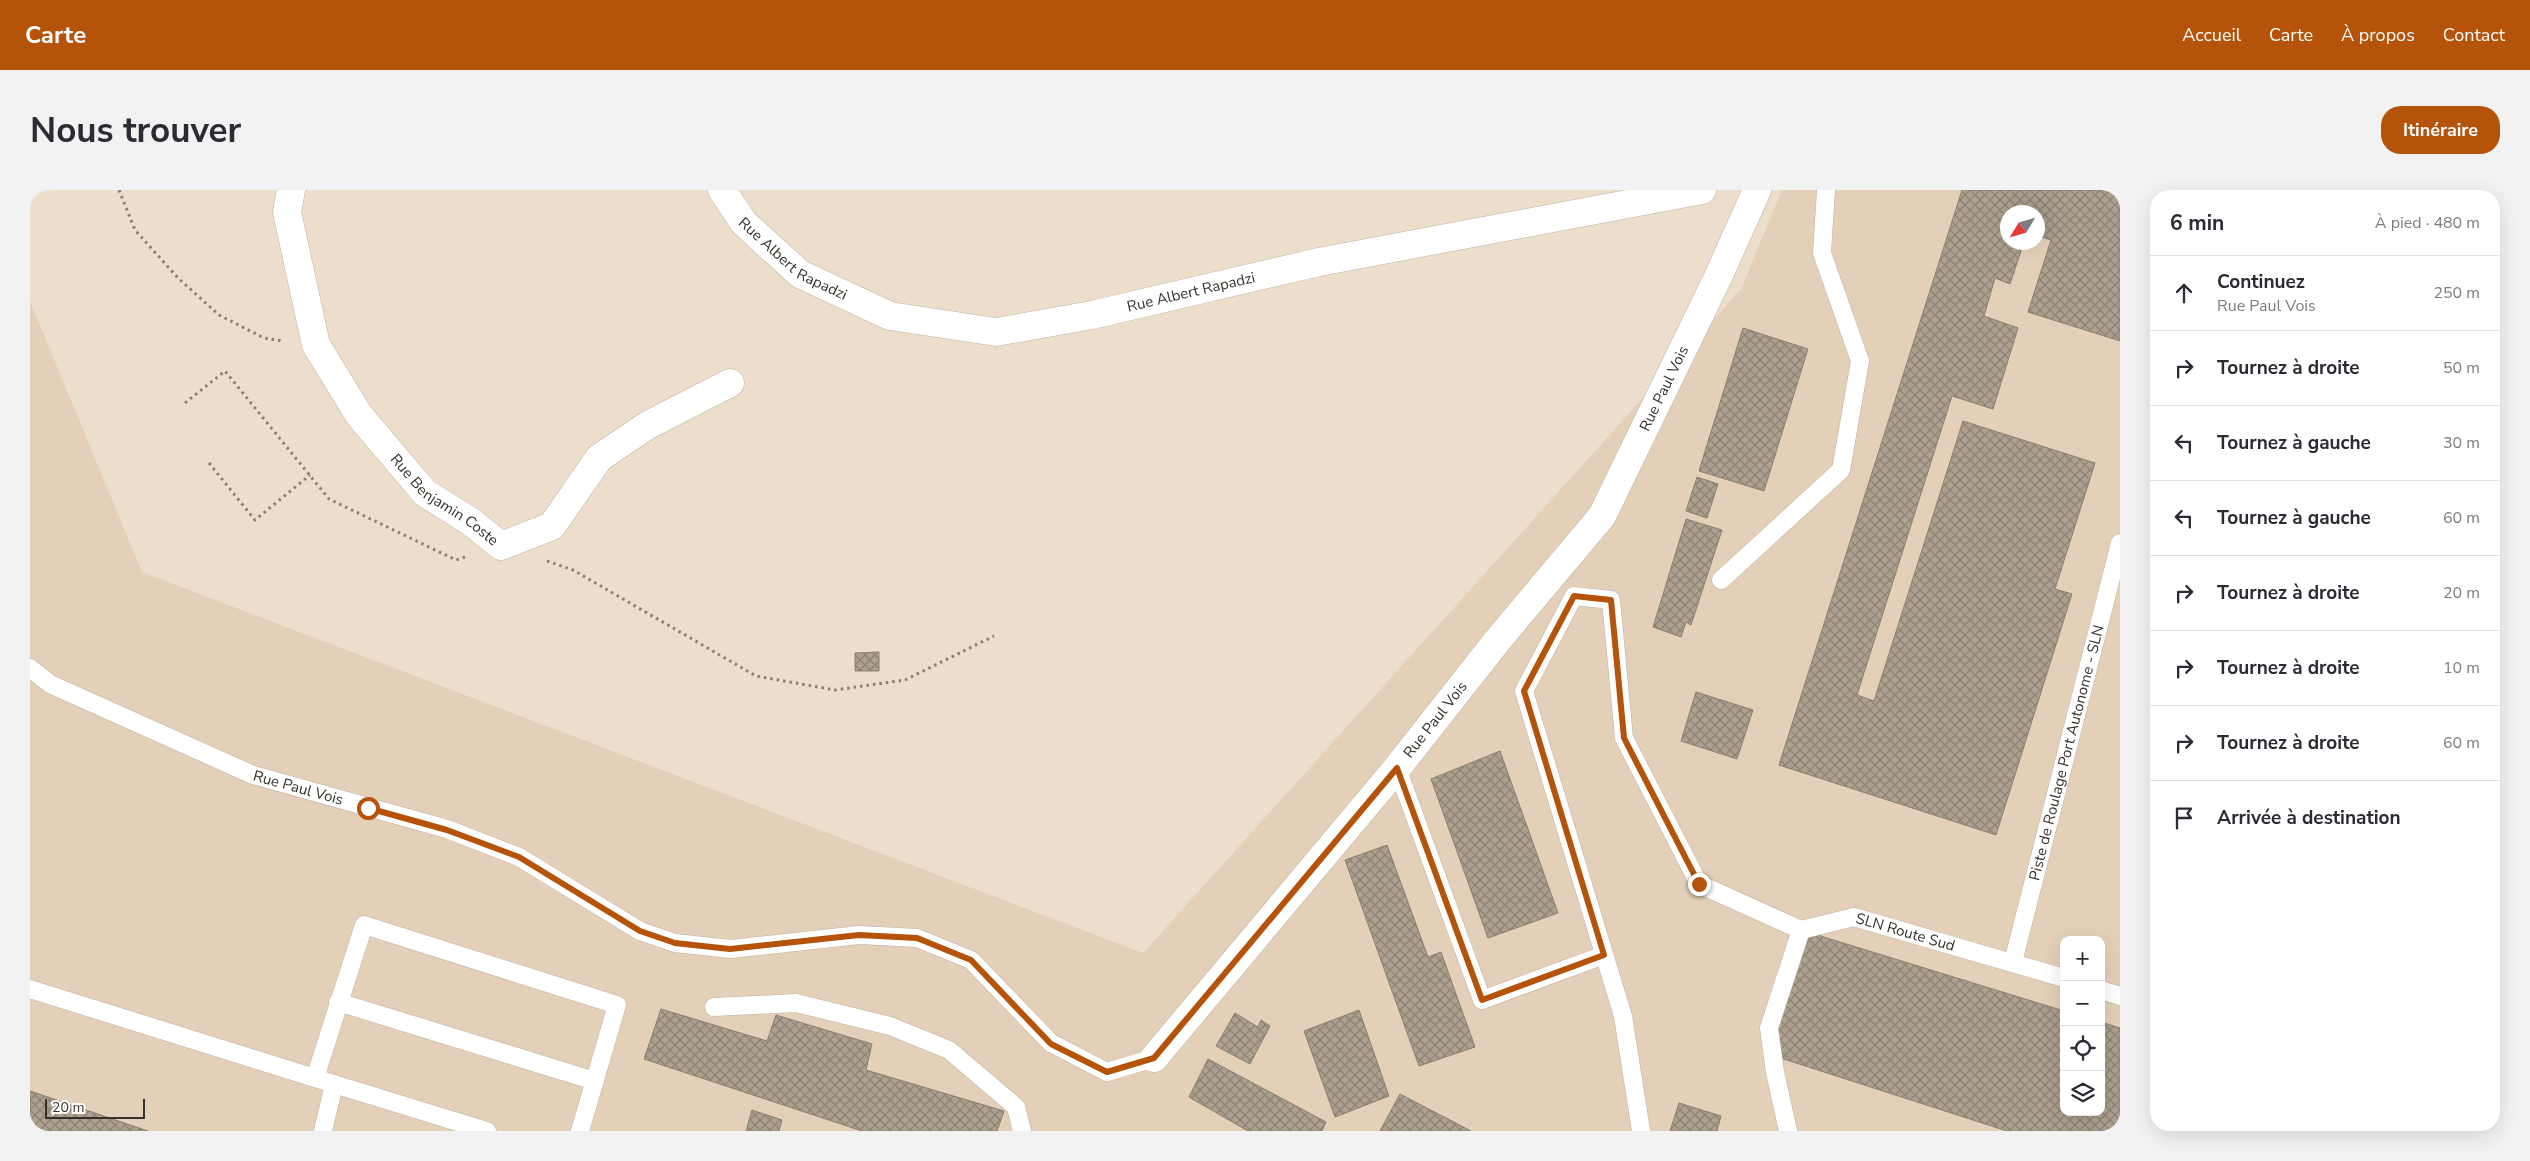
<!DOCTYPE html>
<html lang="fr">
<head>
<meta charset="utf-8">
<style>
	:root { --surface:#fff; --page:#f2f2f3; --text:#2b2b33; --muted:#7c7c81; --line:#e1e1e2; --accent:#b45309 }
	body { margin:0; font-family:"Nunito Sans",sans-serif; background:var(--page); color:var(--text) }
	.controls { position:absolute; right:15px; bottom:15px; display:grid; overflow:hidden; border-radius:10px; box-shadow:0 5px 20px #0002 }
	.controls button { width:45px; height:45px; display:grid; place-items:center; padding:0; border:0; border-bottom:1px solid var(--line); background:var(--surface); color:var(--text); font:25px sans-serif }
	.compass { position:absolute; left:1970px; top:15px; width:45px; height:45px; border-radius:50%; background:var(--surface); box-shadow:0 5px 20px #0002; rotate:232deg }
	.scale { position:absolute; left:15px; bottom:12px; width:100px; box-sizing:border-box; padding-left:5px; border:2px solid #353029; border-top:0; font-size:14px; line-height:18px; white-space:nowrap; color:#353029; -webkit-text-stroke:4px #fff; paint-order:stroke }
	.stop { position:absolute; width:15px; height:15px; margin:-11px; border:4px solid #b45309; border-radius:50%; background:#fff }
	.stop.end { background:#b45309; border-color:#fff; box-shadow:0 1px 5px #0008 }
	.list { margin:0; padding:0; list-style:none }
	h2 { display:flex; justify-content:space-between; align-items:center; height:65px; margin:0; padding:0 20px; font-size:21px }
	h2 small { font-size:16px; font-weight:400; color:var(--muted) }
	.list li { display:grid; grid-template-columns:32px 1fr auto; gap:15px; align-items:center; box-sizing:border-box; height:75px; padding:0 20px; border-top:1px solid var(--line) }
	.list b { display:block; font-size:19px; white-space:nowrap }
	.list p { margin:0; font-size:16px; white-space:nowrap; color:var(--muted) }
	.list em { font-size:16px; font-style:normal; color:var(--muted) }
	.icon { flex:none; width:28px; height:28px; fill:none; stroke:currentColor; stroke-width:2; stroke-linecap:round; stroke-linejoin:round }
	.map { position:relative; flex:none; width:2090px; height:941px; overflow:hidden; border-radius:20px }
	header { display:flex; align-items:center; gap:30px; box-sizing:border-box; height:70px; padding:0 25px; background:var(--accent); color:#fff }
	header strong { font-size:24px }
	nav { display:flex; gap:28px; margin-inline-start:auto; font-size:18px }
	.intro { display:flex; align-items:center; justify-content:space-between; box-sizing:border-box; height:120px; padding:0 30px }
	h1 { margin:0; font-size:35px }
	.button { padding:12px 22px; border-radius:20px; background:var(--accent); color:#fff; font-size:18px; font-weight:700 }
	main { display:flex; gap:30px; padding:0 30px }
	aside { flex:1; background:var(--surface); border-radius:20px; box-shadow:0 5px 20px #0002 }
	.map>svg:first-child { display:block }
	.built { fill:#e4d0b8; fill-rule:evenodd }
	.building { fill:url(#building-cross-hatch); stroke:#8c7e6e }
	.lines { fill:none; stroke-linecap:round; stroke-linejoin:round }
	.lane-casing { stroke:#beb09e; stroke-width:19 }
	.street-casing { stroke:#beb09e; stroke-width:29 }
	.secondary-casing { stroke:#beb09e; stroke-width:29 }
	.path { stroke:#887f73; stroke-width:3; stroke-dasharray:2.5 4; stroke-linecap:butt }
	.lane { stroke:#fff; stroke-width:18 }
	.street { stroke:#fff; stroke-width:28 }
	.secondary { stroke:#fff; stroke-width:28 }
	.route { stroke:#b45309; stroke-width:6 }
	.labels { text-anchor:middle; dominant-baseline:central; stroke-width:4; stroke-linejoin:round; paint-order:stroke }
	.street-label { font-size:15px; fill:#353029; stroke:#fff }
</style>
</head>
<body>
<header>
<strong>Carte</strong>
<nav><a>Accueil</a><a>Carte</a><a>À propos</a><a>Contact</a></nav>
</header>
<div class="intro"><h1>Nous trouver</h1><a class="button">Itinéraire</a></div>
<main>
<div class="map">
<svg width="2090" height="941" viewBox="0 0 2090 941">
	<defs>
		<pattern id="building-cross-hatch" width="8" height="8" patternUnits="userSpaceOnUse" patternTransform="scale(1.25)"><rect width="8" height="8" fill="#aea08f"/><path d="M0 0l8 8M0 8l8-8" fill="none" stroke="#8e8375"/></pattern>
	</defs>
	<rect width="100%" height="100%" fill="#eddecc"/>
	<!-- built -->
	<path class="built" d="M 1752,0 L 2090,0 L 2090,941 L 0,941 L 0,111 L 112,382 L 1113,763 L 1711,99 ZM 1978,22 L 2008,22 L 2008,52 L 1978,52 ZM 2034,750 L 2071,750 L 2071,922 L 2034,922 Z"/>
	<!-- building -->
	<path class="building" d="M 1932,0 L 2090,0 L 2090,151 L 1998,122 L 2021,50 L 2008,46 L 2008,22 L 1978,22 L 1978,52 L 1994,52 L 1980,94 L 1965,88 L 1954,126 L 1988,138 L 1963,219 L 1922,206 L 1827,505 L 1844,511 L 1933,231 L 2065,273 L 2025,399 L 2042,404 L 1966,645 L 1749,575 Z
		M 1713,138 L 1778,159 L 1734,301 L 1669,281 Z
		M 1667,287 L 1688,294 L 1677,328 L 1656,321 Z
		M 1656,329 L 1692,340 L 1661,435 L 1656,432 L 1651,447 L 1623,437 Z
		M 849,462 L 849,481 L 825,481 L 825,463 Z
		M 1666,502 L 1723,520 L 1707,569 L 1651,551 Z
		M 1470,561 L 1528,723 L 1458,748 L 1401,589 Z
		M 1357,655 L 1398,767 L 1411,762 L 1445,857 L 1389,876 L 1315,670 Z
		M 1771,740 L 2034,821 L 2034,922 L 2071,922 L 2071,832 L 2090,838 L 2090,941 L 1977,941 L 1735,863 Z
		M 631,819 L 737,851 L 746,825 L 842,854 L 836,880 L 974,921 L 967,941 L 832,941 L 614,869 Z
		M 1329,820 L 1359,906 L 1305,927 L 1274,841 Z
		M 1205,823 L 1228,837 L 1231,830 L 1240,836 L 1220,874 L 1186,856 Z
		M 1178,869 L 1296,932 L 1292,941 L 1218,941 L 1159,907 Z
		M 0,901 L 118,941 L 0,941 Z
		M 1370,904 L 1441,941 L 1350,941 Z
		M 1649,913 L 1691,926 L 1687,941 L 1640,941 Z
		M 722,920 L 752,930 L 749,941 L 716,941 Z"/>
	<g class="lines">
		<defs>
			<g id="lane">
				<path d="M 1691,390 L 1811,280 L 1830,171 L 1792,63 L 1796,0"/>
				<path id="s1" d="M 0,478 L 20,494 L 223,585 L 417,639 L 489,667 L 610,741 L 645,753 L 701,759 L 829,745 L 887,748 L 941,770 L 1021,853 L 1077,882 L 1124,868"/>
				<path d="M 1367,578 L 1452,810 L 1574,765"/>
				<path id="s2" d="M 1983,772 L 2090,353"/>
				<path d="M 0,799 L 304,894 L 293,941"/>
				<path d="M 2071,800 L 2090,806"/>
				<path d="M 308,812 L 565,891"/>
				<path d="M 684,817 L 766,813 L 860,836 L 919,860 L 986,917 L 992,941"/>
				<path d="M 285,888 L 334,735 L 587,815 L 550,941"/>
				<path d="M 304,894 L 457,941"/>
				<path d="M 1611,941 L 1593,826 L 1494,501 L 1544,406 L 1581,410 L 1594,548 L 1669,694 L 1771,740"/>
				<path id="s3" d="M 1758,941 L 1745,882 L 1739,838 L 1771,740 L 1824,727 L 2034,788"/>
			</g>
			<g id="street">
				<path id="s4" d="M 261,0 L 257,22 L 286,155 L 329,225 L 395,303 L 440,331 L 471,356 L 522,336 L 569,268 L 618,235 L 700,193"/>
				<path id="s5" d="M 692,0 L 714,33 L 770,84 L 860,126 L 966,142 L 1062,125 L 1289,72 L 1672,0"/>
			</g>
			<g id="secondary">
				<path id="s6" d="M 1124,868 L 1367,578 L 1467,451 L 1572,326 L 1689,85 L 1727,0"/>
			</g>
		</defs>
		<!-- lane casing -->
		<use href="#lane" class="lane-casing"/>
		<!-- street casing -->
		<use href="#street" class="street-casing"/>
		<!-- secondary casing -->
		<use href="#secondary" class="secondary-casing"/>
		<!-- path -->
		<path class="path" d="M 89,0 L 105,40 L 148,88 L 189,125 L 234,148 L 253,151
			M 155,213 L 195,181 L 299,309 L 426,370 L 435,367
			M 179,273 L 225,330 L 280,285
			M 517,371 L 543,380 L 726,486 L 805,500 L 875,490 L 964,446"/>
		<!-- lane -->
		<use href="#lane" class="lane"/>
		<!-- street -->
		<use href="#street" class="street"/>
		<!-- secondary -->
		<use href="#secondary" class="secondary"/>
	</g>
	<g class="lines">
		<!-- route -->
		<path class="route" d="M 338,618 L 417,640 L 489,667 L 610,741 L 645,753 L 700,759 L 829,745 L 887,748 L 941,770 L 1021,854 L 1077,882 L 1124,868 L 1367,578 L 1452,810 L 1574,765 L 1494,501 L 1544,406 L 1581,410 L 1594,548 L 1669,694"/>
	</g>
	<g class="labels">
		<!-- street labels -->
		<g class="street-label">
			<text stroke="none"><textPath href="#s5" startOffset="101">Rue Albert Rapadzi</textPath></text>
			<text stroke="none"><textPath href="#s5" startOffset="521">Rue Albert Rapadzi</textPath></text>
			<text stroke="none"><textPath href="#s6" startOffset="845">Rue Paul Vois</textPath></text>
			<text stroke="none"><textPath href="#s4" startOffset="362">Rue Benjamin Coste</textPath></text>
			<text stroke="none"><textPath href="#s6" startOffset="440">Rue Paul Vois</textPath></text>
			<text stroke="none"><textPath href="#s2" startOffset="216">Piste de Roulage Port Autonome - SLN</textPath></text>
			<text stroke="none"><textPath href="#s1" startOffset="295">Rue Paul Vois</textPath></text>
			<text stroke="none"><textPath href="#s3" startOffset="316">SLN Route Sud</textPath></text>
		</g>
	</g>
</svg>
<div class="controls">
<button>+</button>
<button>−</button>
<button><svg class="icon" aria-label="locate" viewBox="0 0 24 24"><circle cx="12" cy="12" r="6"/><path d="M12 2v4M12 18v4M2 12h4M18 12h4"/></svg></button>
<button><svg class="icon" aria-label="layers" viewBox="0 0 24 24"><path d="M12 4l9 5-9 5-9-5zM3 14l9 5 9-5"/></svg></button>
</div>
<svg class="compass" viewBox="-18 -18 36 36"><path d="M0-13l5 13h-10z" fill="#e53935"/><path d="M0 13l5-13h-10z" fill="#7c7c81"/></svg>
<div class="scale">20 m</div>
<div class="stop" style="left:338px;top:618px"></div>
<div class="stop end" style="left:1669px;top:694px"></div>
</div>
<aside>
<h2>6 min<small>À pied · 480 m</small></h2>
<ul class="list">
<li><svg class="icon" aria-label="ahead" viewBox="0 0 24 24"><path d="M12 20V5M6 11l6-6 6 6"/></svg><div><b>Continuez</b><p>Rue Paul Vois</p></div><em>250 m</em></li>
<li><svg class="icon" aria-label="right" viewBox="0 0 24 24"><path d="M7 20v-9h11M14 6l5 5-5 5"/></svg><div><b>Tournez à droite</b></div><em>50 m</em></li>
<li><svg class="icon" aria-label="left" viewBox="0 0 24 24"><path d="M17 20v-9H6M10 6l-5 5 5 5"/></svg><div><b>Tournez à gauche</b></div><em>30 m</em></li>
<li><svg class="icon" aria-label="left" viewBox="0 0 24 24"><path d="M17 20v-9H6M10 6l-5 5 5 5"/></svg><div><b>Tournez à gauche</b></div><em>60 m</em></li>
<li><svg class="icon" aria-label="right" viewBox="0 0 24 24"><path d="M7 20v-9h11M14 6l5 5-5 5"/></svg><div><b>Tournez à droite</b></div><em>20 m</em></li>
<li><svg class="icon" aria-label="right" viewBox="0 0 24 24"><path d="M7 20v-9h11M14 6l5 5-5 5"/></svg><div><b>Tournez à droite</b></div><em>10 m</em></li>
<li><svg class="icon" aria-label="right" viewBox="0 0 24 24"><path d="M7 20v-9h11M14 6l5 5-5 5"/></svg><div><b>Tournez à droite</b></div><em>60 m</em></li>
<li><svg class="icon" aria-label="arrive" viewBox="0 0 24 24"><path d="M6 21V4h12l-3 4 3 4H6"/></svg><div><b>Arrivée à destination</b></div></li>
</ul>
</aside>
</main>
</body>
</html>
